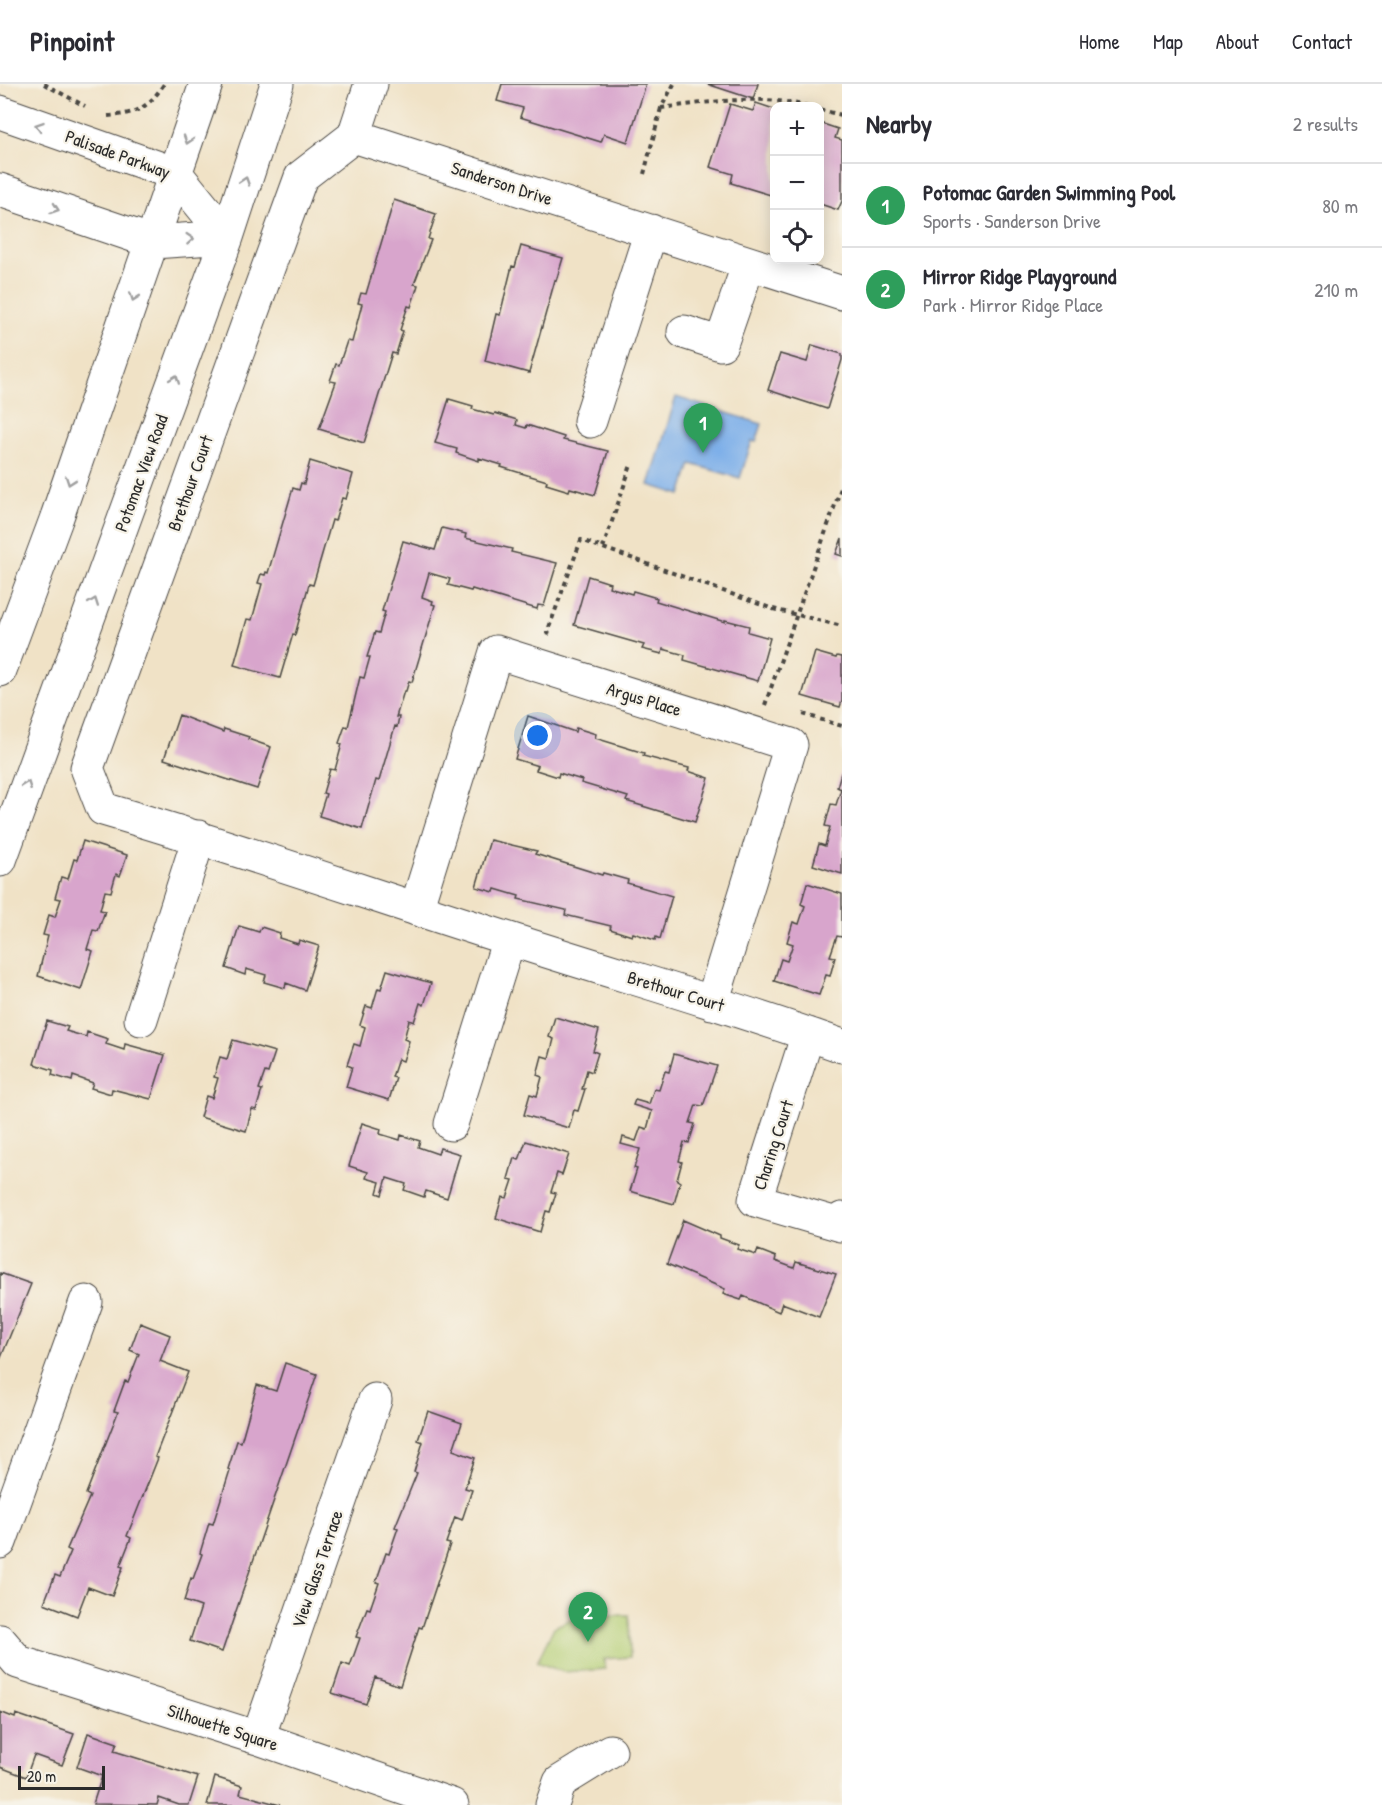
<!DOCTYPE html>
<html lang="en">
<head>
<meta charset="utf-8">
<style>
	:root { --surface:#fff; --page:#f7f7f7; --text:#2b2b33; --muted:#7c7c81; --line:#e1e1e2; --accent:#c8321e }
	body { margin:0; font-family:"Patrick Hand",sans-serif; background:var(--page); color:var(--text) }
	.controls { position:absolute; right:18px; top:18px; display:grid; overflow:hidden; border-radius:12px; box-shadow:0 3px 15px #0003 }
	.controls button { width:54px; height:54px; display:grid; place-items:center; padding:0; border:0; border-bottom:2px solid var(--line); background:var(--surface); color:var(--text); font:30px sans-serif }
	.scale { position:absolute; left:18px; bottom:15px; width:87px; box-sizing:border-box; padding-left:6px; border:3px solid #2b2b2b; border-top:0; font-size:16px; line-height:21px; white-space:nowrap; color:#2b2b2b; -webkit-text-stroke:4px #f7f3e8; paint-order:stroke }
	.you { position:absolute; left:538px; top:652px; width:21px; height:21px; margin:-15px; border:4px solid #fff; border-radius:50%; background:#1a73e8; box-shadow:0 0 0 9px #1a73e833 }
	.badge { display:grid; place-items:center; width:39px; height:39px; border-radius:50%; background:var(--accent); color:#fff; font-size:20px; font-weight:700 }
	.pin { position:absolute; translate:-50% -50px; filter:drop-shadow(0 2px 3px #0008) }
	.pin::after { content:''; position:absolute; top:32px; width:21px; height:18px; background:inherit; clip-path:polygon(0 0,100% 0,50% 100%) }
	.list { margin:0; padding:0; list-style:none }
	h2 { display:flex; justify-content:space-between; align-items:center; height:78px; margin:0; padding:0 24px; font-size:26px }
	h2 small { font-size:20px; font-weight:400; color:var(--muted) }
	.list li { display:grid; grid-template-columns:39px 1fr auto; gap:18px; align-items:center; box-sizing:border-box; height:84px; padding:0 24px; border-top:2px solid var(--line) }
	.list b { display:block; font-size:22px; white-space:nowrap }
	.list p { margin:0; font-size:20px; white-space:nowrap; color:var(--muted) }
	.list em { font-size:20px; font-style:normal; color:var(--muted) }
	.icon { flex:none; width:33px; height:33px; fill:none; stroke:currentColor; stroke-width:2; stroke-linecap:round; stroke-linejoin:round }
	.map { position:relative; flex:none; width:842px; height:1721px; overflow:hidden }
	header { display:flex; align-items:center; gap:36px; box-sizing:border-box; height:84px; padding:0 30px; background:var(--surface); border-bottom:2px solid var(--line) }
	header strong { font-size:28px }
	nav { display:flex; gap:33px; margin-inline-start:auto; font-size:21px }
	main { display:flex }
	aside { flex:1; background:var(--surface) }
	.map>svg:first-child { display:block }
	.green { fill:#b3ce73; stroke:#6f7c4f; stroke-width:1.5 }
	.water { fill:#7dafe9; stroke:#546d8a; stroke-width:1.5 }
	.building { fill:#d8a5cc }
	.lines { fill:none; stroke-linecap:round; stroke-linejoin:round }
	.minor-casing { stroke:#494642; stroke-width:35 }
	.major-casing { stroke:#494642; stroke-width:35 }
	.path { stroke:#494642; stroke-width:4; stroke-dasharray:4.5 4.5; stroke-linecap:butt }
	.minor { stroke:#fff; stroke-width:33 }
	.major { stroke:#fff; stroke-width:33 }
	.oneway { stroke:#a0a0a0 }
	.labels { text-anchor:middle; dominant-baseline:central; stroke-width:4.5; stroke-linejoin:round; paint-order:stroke }
	.street-label { font-size:18px; fill:#2b2b2b; stroke:#f7f3e8 }
</style>
</head>
<body>
<header>
<strong>Pinpoint</strong>
<nav><a>Home</a><a>Map</a><a>About</a><a>Contact</a></nav>
</header>
<main>
<div class="map">
<svg width="842" height="1721" viewBox="0 0 842 1721">
	<rect width="100%" height="100%" fill="#f7f3e8"/>
	<filter id="ink" filterUnits="userSpaceOnUse"><feTurbulence type="fractalNoise" baseFrequency=".0167" numOctaves="2"/><feDisplacementMap in="SourceGraphic" scale="12" xChannelSelector="R" yChannelSelector="G"/><feConvolveMatrix kernelMatrix="1 2 1 2 8 2 1 2 1" color-interpolation-filters="sRGB"/></filter>
	<filter id="wash" filterUnits="userSpaceOnUse"><feTurbulence type="fractalNoise" baseFrequency=".008" numOctaves="4" result="noise"/><feDisplacementMap in="SourceGraphic" scale="24" xChannelSelector="R" yChannelSelector="G"/><feGaussianBlur stdDeviation="1.35" result="paint"/><feColorMatrix in="noise" values="0 0 0 0 0 0 0 0 0 0 0 0 0 0 0 0 0 1.4 0 .05"/><feComposite in="paint" operator="in"/></filter>
	<g filter="url(#wash)">
		<rect width="100%" height="100%" fill="#f0e2c6"/>
		<!-- green -->
		<path class="green" d="M 629,1531 L 630,1573 L 604,1575 L 605,1585 L 563,1588 L 537,1578 L 554,1543 L 578,1532 Z"/>
		<!-- water -->
		<path class="water" d="M 676,313 L 762,340 L 756,358 L 752,357 L 740,394 L 691,380 L 681,411 L 649,401 Z"/>
		<g id="blocks">
			<!-- building -->
			<path class="building" d="M 502,0 L 646,0 L 628,58 L 604,50 L 601,58 L 520,33 L 523,24 L 497,17 Z
				M 707,0 L 758,0 L 753,15 Z
				M 756,19 L 774,25 L 774,112 L 731,99 L 733,90 L 710,83 L 730,20 L 753,27 Z
				M 820,39 L 838,45 L 835,54 L 842,56 L 842,117 L 838,126 L 820,120 Z
				M 394,116 L 436,130 L 428,155 L 431,156 L 414,200 L 418,201 L 411,223 L 408,222 L 400,246 L 403,247 L 396,270 L 392,269 L 364,359 L 319,345 L 336,298 L 330,297 L 336,280 L 339,281 L 347,257 L 352,258 L 362,220 L 358,219 L 361,209 L 366,210 Z
				M 521,162 L 563,174 L 556,197 L 555,196 L 529,289 L 485,277 L 496,230 L 500,231 L 512,182 L 515,183 Z
				M 812,261 L 842,270 L 842,276 L 827,325 L 768,306 L 780,270 L 807,278 Z
				M 449,315 L 473,322 L 472,325 L 494,331 L 495,329 L 517,336 L 516,341 L 526,344 L 527,341 L 564,353 L 563,356 L 608,367 L 595,411 L 570,404 L 569,407 L 546,400 L 547,397 L 501,383 L 502,381 L 479,374 L 479,377 L 456,369 L 457,365 L 435,359 Z
				M 310,377 L 353,390 L 346,415 L 342,414 L 335,437 L 332,436 L 313,501 L 309,500 L 295,551 L 293,550 L 280,594 L 234,581 L 247,535 L 252,536 L 262,500 L 258,499 L 261,490 L 265,491 L 266,488 L 268,489 L 293,404 L 299,406 L 301,399 L 304,400 Z
				M 442,444 L 466,450 L 465,454 L 512,465 L 511,468 L 557,479 L 544,522 L 538,521 L 537,525 L 472,505 L 471,507 L 448,501 L 450,495 L 429,489 L 422,513 L 433,517 L 432,520 L 435,521 L 412,598 L 409,597 L 406,607 L 404,607 L 396,633 L 399,633 L 397,643 L 395,642 L 379,697 L 376,696 L 362,745 L 319,732 L 326,710 L 323,709 L 330,685 L 335,686 L 342,660 L 339,659 L 345,642 L 348,643 L 360,593 L 364,594 L 370,573 L 367,573 L 375,548 L 379,549 L 385,528 L 382,527 L 403,457 L 435,466 Z
				M 842,454 L 842,472 L 836,470 Z
				M 588,492 L 610,499 L 609,503 L 632,510 L 633,507 L 657,514 L 656,517 L 725,538 L 725,536 L 749,542 L 748,548 L 770,554 L 758,597 L 684,576 L 685,571 L 663,565 L 662,570 L 642,565 L 644,561 L 574,541 Z
				M 815,568 L 836,574 L 837,572 L 842,573 L 842,617 L 840,623 L 802,612 Z
				M 179,631 L 223,648 L 224,645 L 249,653 L 248,655 L 271,663 L 257,705 L 164,675 Z
				M 528,632 L 575,648 L 576,644 L 596,650 L 595,654 L 644,669 L 643,672 L 689,684 L 688,687 L 709,694 L 695,738 L 626,717 L 628,713 L 581,699 L 582,696 L 559,689 L 558,693 L 536,686 L 538,682 L 515,675 Z
				M 841,689 L 842,689 L 842,790 L 813,781 L 819,760 L 825,762 L 830,743 L 825,742 L 831,720 L 836,721 L 841,705 L 837,703 Z
				M 490,756 L 537,767 L 535,770 L 602,791 L 603,789 L 628,796 L 627,799 L 672,812 L 660,855 L 656,853 L 655,856 L 633,849 L 632,852 L 610,845 L 611,842 L 565,831 L 566,826 L 518,815 L 519,812 L 495,805 L 494,808 L 476,803 Z
				M 83,757 L 127,771 L 120,792 L 116,790 L 111,808 L 105,807 L 100,826 L 105,827 L 98,847 L 93,846 L 87,865 L 93,867 L 81,906 L 38,892 L 48,852 L 43,851 L 49,831 L 55,833 L 61,815 L 55,814 L 61,793 L 68,795 L 74,775 L 77,776 Z
				M 807,799 L 842,810 L 842,853 L 837,852 L 830,872 L 835,873 L 830,892 L 826,891 L 819,911 L 774,897 L 781,875 L 787,877 L 793,860 L 787,858 L 793,838 L 799,840 L 805,822 L 801,820 Z
				M 239,842 L 259,848 L 261,843 L 280,849 L 279,854 L 298,860 L 299,856 L 319,862 L 305,906 L 286,899 L 285,904 L 264,898 L 266,891 L 246,885 L 245,891 L 226,884 Z
				M 387,886 L 431,899 L 424,921 L 420,919 L 414,938 L 409,936 L 404,955 L 409,957 L 403,977 L 398,975 L 392,993 L 396,994 L 389,1016 L 346,1003 L 352,983 L 347,981 L 354,960 L 360,962 L 365,943 L 360,941 L 366,922 L 372,924 L 378,904 L 381,905 Z
				M 555,933 L 599,946 L 593,967 L 598,969 L 592,988 L 587,986 L 582,1005 L 585,1005 L 578,1027 L 574,1026 L 569,1044 L 524,1031 L 530,1010 L 537,1012 L 542,993 L 537,991 L 542,972 L 549,974 L 554,955 L 549,953 Z
				M 47,937 L 68,943 L 66,947 L 86,953 L 87,948 L 108,955 L 106,960 L 124,966 L 125,960 L 165,971 L 151,1015 L 112,1005 L 111,1010 L 91,1004 L 93,999 L 73,992 L 72,997 L 52,991 L 53,986 L 34,980 Z
				M 233,956 L 275,968 L 268,989 L 265,988 L 259,1005 L 262,1006 L 256,1026 L 252,1025 L 246,1047 L 200,1033 L 206,1012 L 212,1014 L 218,994 L 214,993 L 220,973 L 227,975 Z
				M 674,970 L 717,982 L 703,1022 L 696,1021 L 690,1039 L 695,1040 L 689,1059 L 684,1058 L 679,1077 L 682,1078 L 677,1096 L 680,1098 L 674,1120 L 630,1107 L 637,1085 L 634,1084 L 640,1065 L 621,1060 L 623,1053 L 636,1057 L 641,1043 L 647,1045 L 652,1027 L 633,1021 L 635,1016 L 649,1020 L 654,1005 L 659,1006 L 665,987 L 669,988 Z
				M 362,1039 L 381,1045 L 380,1050 L 400,1056 L 401,1051 L 420,1057 L 418,1063 L 438,1070 L 440,1064 L 460,1070 L 447,1114 L 426,1107 L 424,1113 L 404,1106 L 406,1100 L 387,1094 L 382,1111 L 377,1109 L 380,1098 L 366,1094 L 368,1088 L 349,1082 Z
				M 526,1057 L 569,1070 L 562,1091 L 557,1089 L 551,1108 L 556,1109 L 550,1128 L 546,1127 L 540,1148 L 496,1134 L 502,1113 L 507,1114 L 513,1096 L 508,1095 L 514,1074 L 519,1076 Z
				M 683,1136 L 720,1152 L 720,1154 L 739,1161 L 737,1165 L 756,1171 L 758,1166 L 776,1173 L 775,1177 L 794,1184 L 796,1178 L 836,1190 L 819,1233 L 782,1219 L 779,1228 L 743,1212 L 741,1216 L 723,1210 L 725,1205 L 667,1180 Z
				M 0,1189 L 31,1200 L 0,1276 Z
				M 140,1239 L 170,1251 L 160,1277 L 188,1288 L 155,1373 L 158,1374 L 127,1452 L 131,1454 L 120,1482 L 123,1483 L 112,1512 L 88,1503 L 77,1532 L 44,1519 L 55,1491 L 60,1493 L 71,1467 L 67,1465 L 90,1412 L 86,1410 L 118,1328 L 114,1327 L 125,1297 L 128,1298 L 139,1270 L 130,1266 Z
				M 285,1279 L 317,1290 L 222,1568 L 190,1557 L 201,1523 L 184,1517 L 191,1494 L 193,1495 L 202,1470 L 200,1469 L 209,1439 L 213,1440 L 230,1386 L 228,1385 L 237,1357 L 241,1358 L 257,1301 L 276,1307 Z
				M 428,1327 L 462,1339 L 453,1366 L 475,1374 L 465,1404 L 472,1406 L 462,1436 L 455,1433 L 446,1459 L 450,1460 L 422,1544 L 419,1543 L 400,1602 L 375,1593 L 366,1620 L 332,1609 L 342,1579 L 350,1582 L 360,1554 L 356,1553 L 367,1524 L 370,1525 L 379,1499 L 376,1498 L 386,1469 L 389,1470 L 398,1444 L 395,1443 L 417,1389 L 414,1388 L 423,1358 L 418,1356 Z
				M 0,1628 L 15,1634 L 16,1630 L 74,1650 L 62,1681 L 34,1671 L 26,1693 L 0,1683 Z
				M 88,1649 L 117,1659 L 114,1667 L 198,1693 L 189,1721 L 179,1721 L 159,1714 L 157,1721 L 93,1720 L 102,1692 L 77,1683 Z
				M 215,1693 L 242,1702 L 240,1710 L 280,1721 L 207,1721 Z"/>
		</g>
	</g>
	<g filter="url(#ink)">
		<use href="#blocks" fill-opacity="0" stroke="#494642" stroke-width="1.5"/>
		<g class="lines">
			<defs>
				<path id="minor" d="M 371,0 L 354,52 L 301,93 L 87,684 L 103,725 C 240,765 374,812 509,855 C 620,891 732,922 842,962
					M 354,52 L 842,209
					M 684,248 L 721,260 L 749,179
					M 590,337 L 651,147
					M 416,825 L 496,568 L 791,661 L 712,919
					M 141,935 L 199,753
					M 808,950 L 755,1116 L 840,1141 L 842,1135
					M 451,1040 L 509,855
					M 0,1458 L 86,1218
					M 0,1557 L 18,1578 L 258,1654 L 452,1721
					M 258,1654 L 375,1316
					M 552,1721 L 560,1698 L 610,1667"/>
				<path id="major" d="M 0,28 L 176,90 L 227,153
					M 0,106 L 153,158 L 227,153
					M 0,586 L 57,433 L 206,0
					M 0,776 L 227,153 L 277,0"/>
			</defs>
			<!-- minor casing -->
			<use href="#minor" class="minor-casing"/>
			<!-- major casing -->
			<use href="#major" class="major-casing"/>
			<!-- path -->
			<path class="path" d="M 44,0 L 85,22
				M 674,0 L 661,24 C 710,18 759,10 807,22
				M 820,26 L 842,31
				M 108,32 C 137,30 148,24 164,0
				M 644,90 L 661,24
				M 603,464 L 631,381
				M 550,550 L 547,549 L 581,456 L 773,525 L 842,542
				M 765,621 L 842,401
				M 803,630 L 842,642"/>
			<!-- minor -->
			<use href="#minor" class="minor"/>
			<!-- major -->
			<use href="#major" class="major"/>
		</g>
		<!-- one-way arrows -->
		<defs><path id="oneway-chevron" d="M-2-3.5L2.5 0L-2 3.5" fill="none" stroke-width="1.6" stroke-linecap="round" stroke-linejoin="round" transform="scale(1.5)"/></defs>
		<g class="oneway">
			<use href="#oneway-chevron" transform="translate(39 42) rotate(-161)"/>
			<use href="#oneway-chevron" transform="translate(188 56) rotate(108)"/>
			<use href="#oneway-chevron" transform="translate(245 97) rotate(-72)"/>
			<use href="#oneway-chevron" transform="translate(55 125) rotate(19)"/>
			<use href="#oneway-chevron" transform="translate(190 155) rotate(-4)"/>
			<use href="#oneway-chevron" transform="translate(134 213) rotate(109)"/>
			<use href="#oneway-chevron" transform="translate(175 295) rotate(-70)"/>
			<use href="#oneway-chevron" transform="translate(70 397) rotate(109)"/>
			<use href="#oneway-chevron" transform="translate(94 518) rotate(-70)"/>
			<use href="#oneway-chevron" transform="translate(27 701) rotate(-70)"/>
		</g>
	</g>
	<g class="labels">
		<!-- street labels -->
		<g class="street-label">
			<text transform="translate(118 70) rotate(20)">Palisade Parkway</text>
			<text transform="translate(502 99) rotate(18)">Sanderson Drive</text>
			<text transform="translate(141 389) rotate(-70)">Potomac View Road</text>
			<text transform="translate(190 399) rotate(-70)">Brethour Court</text>
			<text transform="translate(644 615) rotate(17)">Argus Place</text>
			<text transform="translate(676 907) rotate(17)">Brethour Court</text>
			<text transform="translate(773 1061) rotate(-72)">Charing Court</text>
			<text transform="translate(317 1485) rotate(-71)">View Glass Terrace</text>
			<text transform="translate(223 1643) rotate(18)">Silhouette Square</text>
		</g>
	</g>
</svg>
<div class="controls">
<button>+</button>
<button>−</button>
<button><svg class="icon" aria-label="locate" viewBox="0 0 24 24"><circle cx="12" cy="12" r="6"/><path d="M12 2v4M12 18v4M2 12h4M18 12h4"/></svg></button>
</div>
<div class="scale">20 m</div>
<div class="you"></div>
<div class="pin badge" style="left:703px;top:369px;background:#2e9e5b">1</div>
<div class="pin badge" style="left:588px;top:1558px;background:#2e9e5b">2</div>
</div>
<aside>
<h2>Nearby<small>2 results</small></h2>
<ul class="list">
<li><span class="badge" style="background:#2e9e5b">1</span><div><b>Potomac Garden Swimming Pool</b><p>Sports · Sanderson Drive</p></div><em>80 m</em></li>
<li><span class="badge" style="background:#2e9e5b">2</span><div><b>Mirror Ridge Playground</b><p>Park · Mirror Ridge Place</p></div><em>210 m</em></li>
</ul>
</aside>
</main>
</body>
</html>
